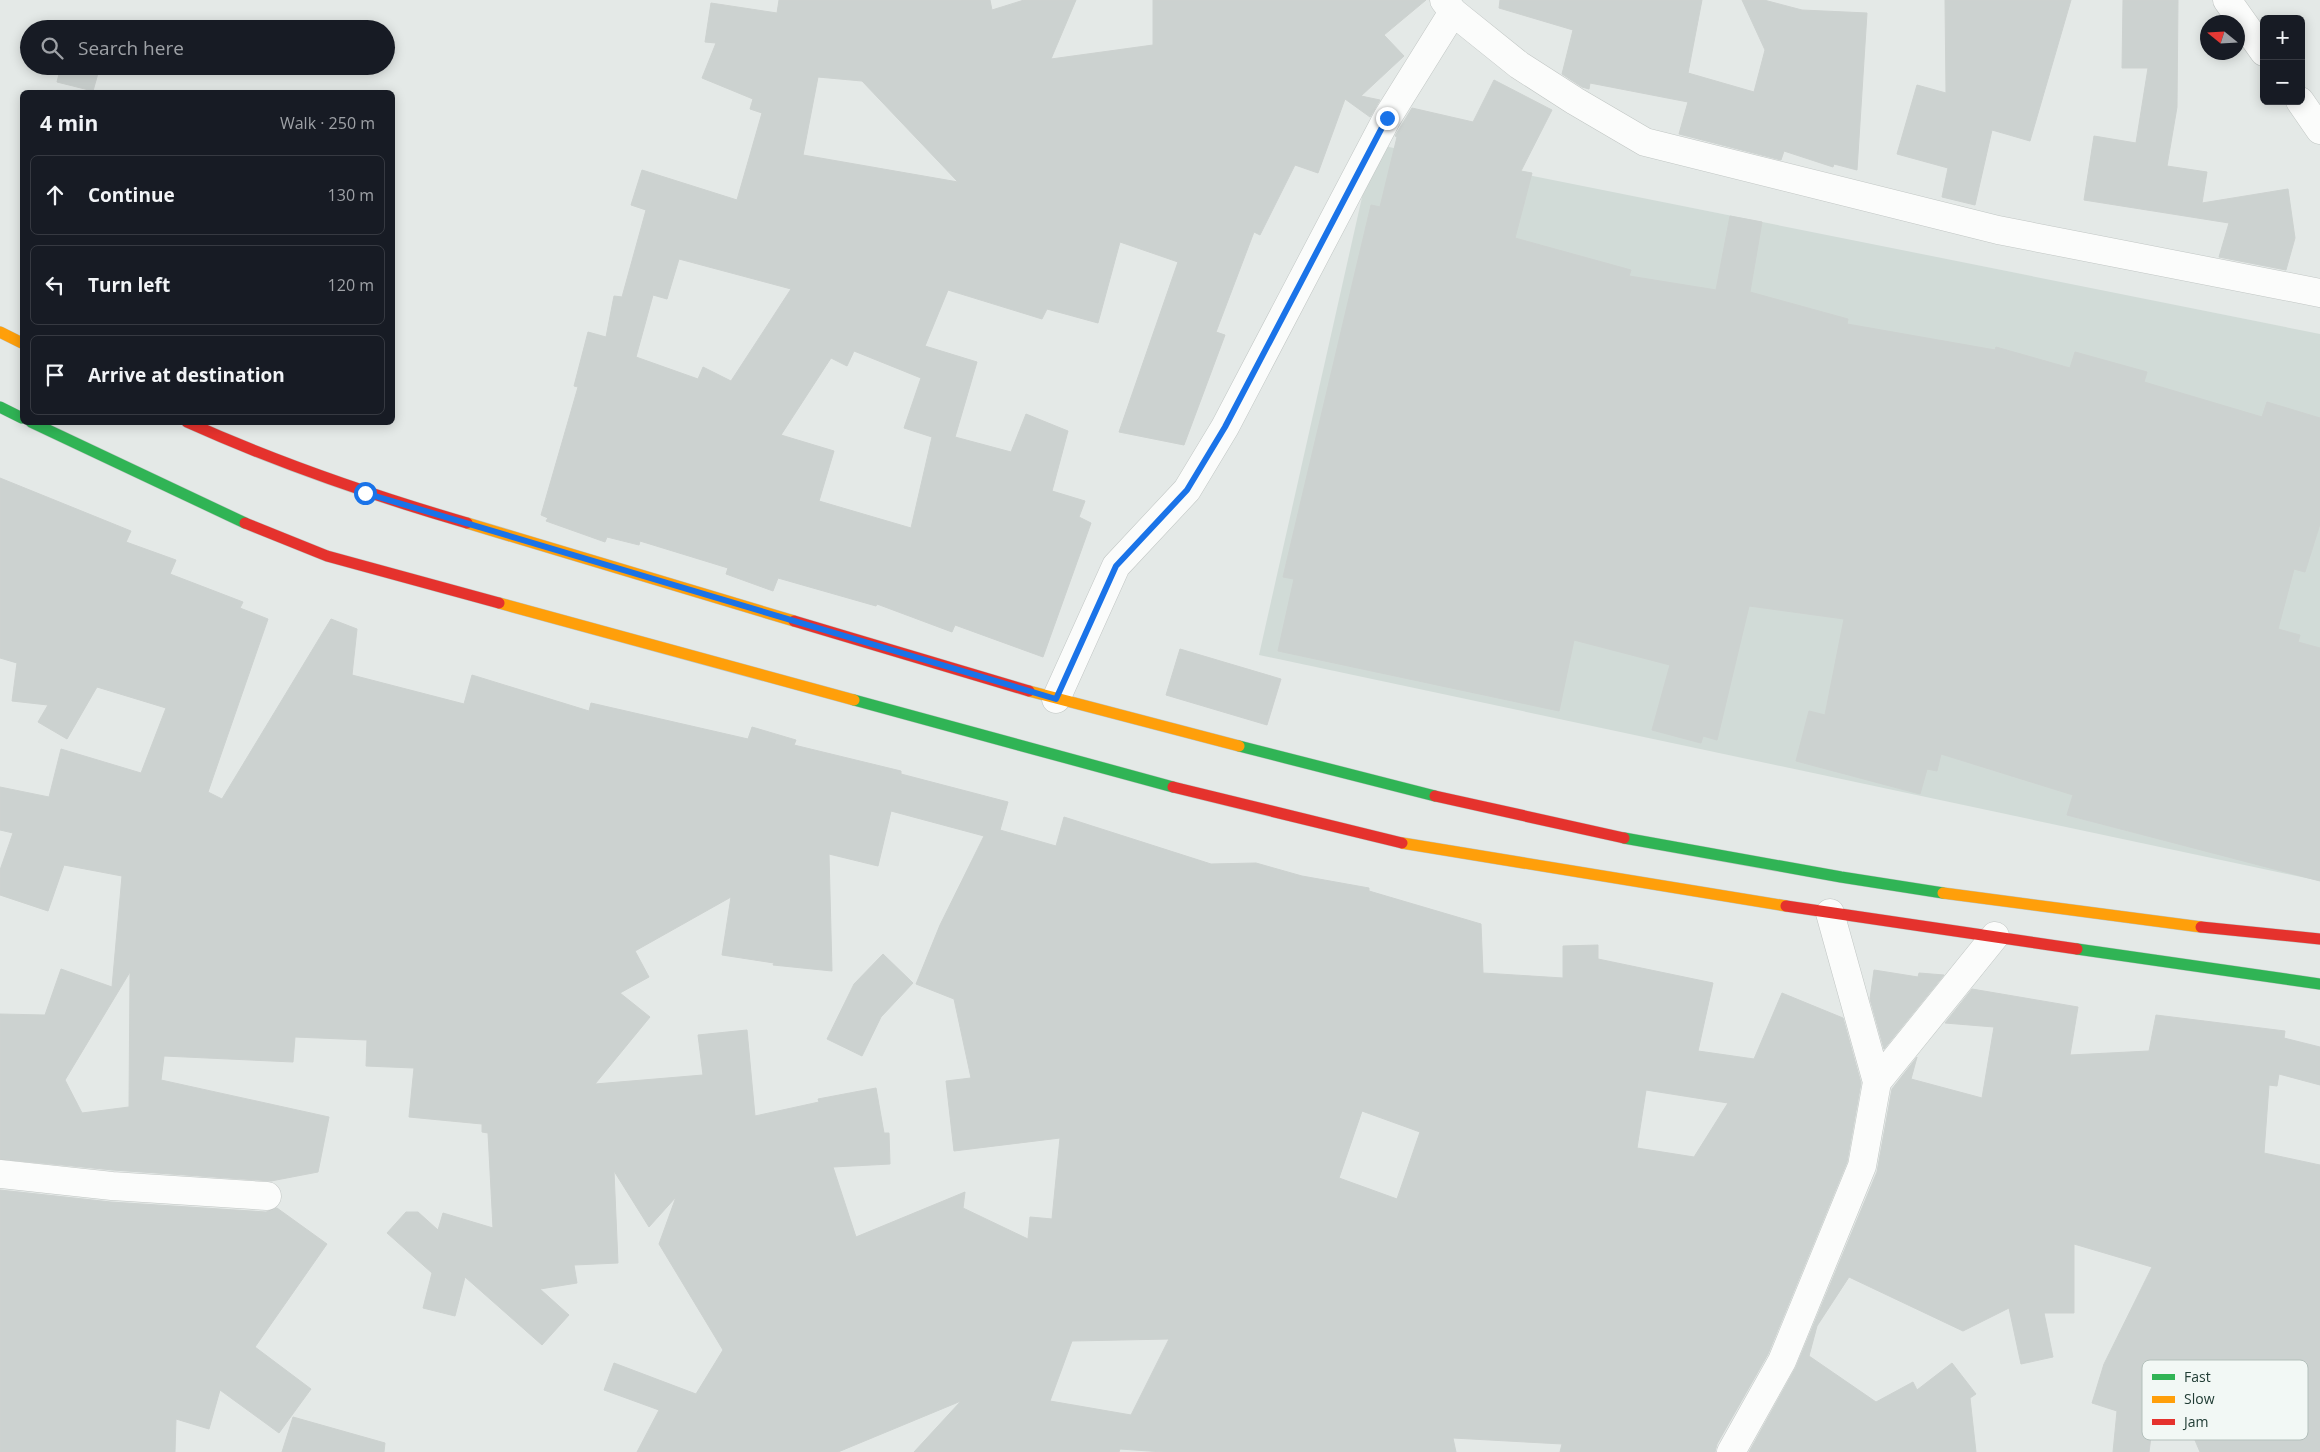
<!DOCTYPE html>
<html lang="en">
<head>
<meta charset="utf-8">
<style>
	:root { --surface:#171b24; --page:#20242c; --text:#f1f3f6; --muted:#9ea1a6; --line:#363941 }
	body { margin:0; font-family:"Open Sans",sans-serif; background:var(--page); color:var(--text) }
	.controls { position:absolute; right:15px; top:15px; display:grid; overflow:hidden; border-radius:8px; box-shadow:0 2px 12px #0003 }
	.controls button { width:45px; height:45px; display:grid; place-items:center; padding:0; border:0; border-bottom:1px solid var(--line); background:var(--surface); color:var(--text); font:25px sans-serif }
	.compass { position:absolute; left:2200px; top:15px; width:45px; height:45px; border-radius:50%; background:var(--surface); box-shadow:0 2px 12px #0003; rotate:288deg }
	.stop { position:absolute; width:15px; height:15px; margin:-11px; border:4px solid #1a73e8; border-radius:50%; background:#fff }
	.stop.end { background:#1a73e8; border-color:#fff; box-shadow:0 1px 5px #0008 }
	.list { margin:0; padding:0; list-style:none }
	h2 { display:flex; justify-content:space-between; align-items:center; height:65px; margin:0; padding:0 20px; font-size:21px }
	h2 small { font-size:16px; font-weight:400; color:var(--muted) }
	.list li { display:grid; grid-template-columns:32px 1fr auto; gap:15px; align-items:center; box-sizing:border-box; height:80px; margin:0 10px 10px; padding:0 10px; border:1px solid var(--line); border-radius:8px }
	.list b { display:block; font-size:19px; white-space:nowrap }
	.list em { font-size:16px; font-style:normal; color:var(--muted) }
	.icon { flex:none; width:28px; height:28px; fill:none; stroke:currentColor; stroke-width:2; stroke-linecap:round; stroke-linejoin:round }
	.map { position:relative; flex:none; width:2320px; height:1452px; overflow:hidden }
	.search { position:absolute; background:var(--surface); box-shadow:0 2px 12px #0003; left:20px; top:20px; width:375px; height:55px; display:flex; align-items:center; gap:12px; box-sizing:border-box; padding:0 18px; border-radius:28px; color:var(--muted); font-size:19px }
	.panel { position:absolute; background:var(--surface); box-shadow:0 2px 12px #0003; left:20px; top:90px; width:375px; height:335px; border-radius:8px }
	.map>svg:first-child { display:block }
	.built { fill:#d1dbd7 }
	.building { fill:#ccd2d0; stroke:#cdd2d0; fill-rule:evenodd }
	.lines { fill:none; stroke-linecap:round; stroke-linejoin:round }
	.street-casing { stroke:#c1c6c4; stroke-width:29 }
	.fast-casing { stroke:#bcc5c2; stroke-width:12 }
	.slow-casing { stroke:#bcc5c2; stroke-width:12 }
	.jam-casing { stroke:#bcc5c2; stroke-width:12 }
	.street { stroke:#fbfcfb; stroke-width:28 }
	.fast { stroke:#30b455; stroke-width:11 }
	.slow { stroke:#ff9f0a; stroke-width:11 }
	.jam { stroke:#e5322d; stroke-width:11 }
	.route { stroke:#1a73e8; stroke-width:6 }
	.key { fill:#f2f8f5; stroke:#b3c0bb; stroke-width:1 }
	.key-label { font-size:14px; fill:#213d35 }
</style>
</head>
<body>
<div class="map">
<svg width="2320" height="1452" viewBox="0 0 2320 1452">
	<rect width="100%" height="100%" fill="#e4e9e7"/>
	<!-- built -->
	<path class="built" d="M 1374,144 L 2320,334 L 2320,881 L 1259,655 Z"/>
	<!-- building -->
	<path class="building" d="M 779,0 L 990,0 L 992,10 L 1024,0 L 1076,0 L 1051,59 L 1153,45 L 1153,0 L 1426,0 L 1384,35 L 1404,56 L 1361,96 L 1380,100 L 1370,117 L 1345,99 L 1318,173 L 1295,165 L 1260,235 L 1254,232 L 1216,332 L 1225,335 L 1184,445 L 1119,432 L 1178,262 L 1120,242 L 1098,323 L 1047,309 L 1042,319 L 948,290 L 925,346 L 977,362 L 955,437 L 1011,452 L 1026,414 L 1068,431 L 1052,491 L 1085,501 L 1079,517 L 1091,523 L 1043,657 L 955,625 L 952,632 L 877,604 L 876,606 L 778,578 L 773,591 L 726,574 L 728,568 L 640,541 L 639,545 L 607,537 L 605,542 L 546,521 L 548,518 L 541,515 L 578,387 L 574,386 L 588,332 L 606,337 L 614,296 L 622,297 L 646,210 L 631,205 L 642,170 L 737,200 L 762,113 L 750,109 L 753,99 L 702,78 L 716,43 L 705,42 L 711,3 L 777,13 ZM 818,77 L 862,81 L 958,182 L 803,155 ZM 679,259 L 791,289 L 731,381 L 703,367 L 698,379 L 636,357 L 653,295 L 667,299 ZM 854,351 L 921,378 L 904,428 L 932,437 L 911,528 L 819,501 L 834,451 L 781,435 L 831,358 L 847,366 Z
		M 1500,0 L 1702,0 L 1688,73 L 1754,92 L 1765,50 L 1742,0 L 1764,0 L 1802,10 L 1867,13 L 1857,170 L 1834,164 L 1833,167 L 1784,151 L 1781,160 L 1679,134 L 1688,102 L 1590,83 L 1589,89 L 1582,87 L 1562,74 L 1573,30 L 1499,8 Z
		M 1945,0 L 2071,0 L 2030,141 L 1992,130 L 1975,205 L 1942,197 L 1948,168 L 1897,154 L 1917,85 L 1946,93 Z
		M 2123,0 L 2178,0 L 2177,107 L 2167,166 L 2207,172 L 2202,203 L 2288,189 L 2295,238 L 2286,270 L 2219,257 L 2229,223 L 2084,200 L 2094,136 L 2136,143 L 2148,68 L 2122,68 Z
		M 61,66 L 100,66 L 93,91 L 57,82 Z
		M 1494,80 L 1552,110 L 1521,171 L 1532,173 L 1515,238 L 1631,270 L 1629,276 L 1716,290 L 1730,216 L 1762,222 L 1750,292 L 1848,319 L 1847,324 L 1995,350 L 1996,347 L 2070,368 L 2075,352 L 2147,372 L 2144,382 L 2262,417 L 2267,402 L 2320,418 L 2320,524 L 2305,572 L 2294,569 L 2278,629 L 2300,635 L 2298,642 L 2320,648 L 2320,881 L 2067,815 L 2073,795 L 1941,754 L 1937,771 L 1927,769 L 1920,794 L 1796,761 L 1809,711 L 1825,715 L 1844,619 L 1749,606 L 1717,740 L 1703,736 L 1701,743 L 1652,730 L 1670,665 L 1574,640 L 1559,711 L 1278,651 L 1294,579 L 1283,577 L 1371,205 L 1380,207 L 1397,137 L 1395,136 L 1412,108 L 1473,122 Z
		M 0,478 L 131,531 L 126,542 L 176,560 L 170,574 L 243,602 L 240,608 L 268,619 L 208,792 L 222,799 L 331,619 L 357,629 L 352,675 L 464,704 L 472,675 L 589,711 L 591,703 L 748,739 L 752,727 L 796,740 L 794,745 L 901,771 L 901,774 L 1008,802 L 1000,830 L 1056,846 L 1064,817 L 1211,864 L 1256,863 L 1302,876 L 1369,888 L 1369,891 L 1481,924 L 1483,973 L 1563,978 L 1563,946 L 1598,945 L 1598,959 L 1713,983 L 1698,1051 L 1754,1059 L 1782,993 L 1843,1018 L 1861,1083 L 1847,1162 L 1768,1354 L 1717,1444 L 1715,1452 L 1560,1452 L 1562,1444 L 1453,1438 L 1456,1452 L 1163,1452 L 1120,1449 L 1119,1452 L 914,1452 L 961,1401 L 838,1452 L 637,1452 L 659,1410 L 604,1390 L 614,1363 L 696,1394 L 723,1350 L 659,1244 L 676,1197 L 649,1227 L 614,1171 L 618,1263 L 574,1265 L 577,1283 L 540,1289 L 569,1315 L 542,1345 L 465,1277 L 455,1316 L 423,1308 L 432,1273 L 387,1233 L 406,1212 L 418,1212 L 438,1230 L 443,1213 L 493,1228 L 488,1133 L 482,1132 L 482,1124 L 409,1117 L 414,1068 L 366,1066 L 367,1040 L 295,1037 L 293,1062 L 164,1056 L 161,1080 L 329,1117 L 318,1172 L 271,1181 L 113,1170 L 0,1159 L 0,1014 L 45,1015 L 61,969 L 112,987 L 122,876 L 64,865 L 48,911 L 0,895 L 0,870 L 13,833 L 0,830 L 0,787 L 49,797 L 61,749 L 141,773 L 166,708 L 97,687 L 67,739 L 38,722 L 48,705 L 12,701 L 17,663 L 0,658 ZM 891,811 L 984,836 L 940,925 L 916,984 L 954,999 L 971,1078 L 946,1081 L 954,1151 L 1060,1138 L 1052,1219 L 1030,1217 L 1028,1239 L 963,1208 L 965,1192 L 856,1237 L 833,1167 L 890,1164 L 889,1133 L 884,1133 L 876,1088 L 818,1099 L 819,1102 L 755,1116 L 747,1030 L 698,1035 L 703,1075 L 595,1084 L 650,1017 L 620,993 L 649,977 L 635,951 L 731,897 L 722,955 L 774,963 L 773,965 L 832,971 L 829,854 L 878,866 ZM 130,972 L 129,1107 L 82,1113 L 65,1080 ZM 1646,1090 L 1728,1103 L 1694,1157 L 1637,1148 ZM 1362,1111 L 1420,1132 L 1397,1199 L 1339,1178 ZM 1169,1339 L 1131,1415 L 1050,1401 L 1072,1341 Z
		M 1180,649 L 1281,679 L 1267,725 L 1166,695 Z
		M 883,954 L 913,983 L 881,1017 L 862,1056 L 827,1039 L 854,984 Z
		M 1874,970 L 1918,977 L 1919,973 L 1944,975 L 1884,1049 L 1870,999 Z
		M 1972,989 L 2078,1007 L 2070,1055 L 2149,1051 L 2156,1015 L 2285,1031 L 2284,1038 L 2320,1047 L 2320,1085 L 2279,1074 L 2277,1086 L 2269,1085 L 2264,1153 L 2320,1165 L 2320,1452 L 2200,1452 L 2161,1360 L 2149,1452 L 2113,1452 L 2117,1411 L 2092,1403 L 2104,1364 L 2152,1267 L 2074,1244 L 2074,1313 L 2044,1313 L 2053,1357 L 2021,1364 L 2009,1308 L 1963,1331 L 1849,1277 L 1817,1326 L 1809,1356 L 1876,1402 L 1913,1382 L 1917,1390 L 1952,1363 L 1976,1394 L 1970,1398 L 1976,1452 L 1749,1452 L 1796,1367 L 1877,1172 L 1892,1089 L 1917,1057 L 1911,1079 L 1982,1098 L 1994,1027 L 1945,1023 Z
		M 0,1190 L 111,1202 L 266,1212 L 277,1208 L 327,1244 L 255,1347 L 311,1389 L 279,1433 L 220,1390 L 209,1429 L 176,1419 L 175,1452 L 0,1452 Z
		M 293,1417 L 385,1443 L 384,1452 L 282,1452 Z"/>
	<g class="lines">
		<defs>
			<path id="street" d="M 1444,0 L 1453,12 L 1519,65 L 1575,101 L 1645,142 L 1998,230 L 2320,293
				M 2227,0 L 2264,52
				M 2300,101 L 2320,130
				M 1056,699 L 1116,566 L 1187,490 L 1225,427 L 1387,118 L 1453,12
				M 1877,1082 L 1995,936
				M 0,1174 L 112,1186 L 267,1196
				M 1731,1452 L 1782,1361 L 1862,1166 L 1877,1082 L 1830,913"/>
			<path id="fast" d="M 0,407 L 22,418
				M 31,422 L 245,523
				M 854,700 L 1173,787
				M 1239,746 L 1435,796
				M 1624,838 L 1841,877 L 1943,893
				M 2077,949 L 2320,984"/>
			<path id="slow" d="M 0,332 L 22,343
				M 467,523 L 794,621
				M 499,603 L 854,700
				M 1029,691 L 1239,746
				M 1402,843 L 1786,906
				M 1943,893 L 2201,927"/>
			<path id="jam" d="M 187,422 C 278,463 371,495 467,523
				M 245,523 L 327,556 L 499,603
				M 794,621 L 1029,691
				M 1173,787 L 1402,843
				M 1435,796 L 1624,838
				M 1786,906 L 2077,949
				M 2201,927 L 2320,939"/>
		</defs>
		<!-- street casing -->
		<use href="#street" class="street-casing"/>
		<!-- fast casing -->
		<use href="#fast" class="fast-casing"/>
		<!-- slow casing -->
		<use href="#slow" class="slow-casing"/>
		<!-- jam casing -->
		<use href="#jam" class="jam-casing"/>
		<!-- street -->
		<use href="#street" class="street"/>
		<!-- fast -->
		<use href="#fast" class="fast"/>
		<!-- slow -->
		<use href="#slow" class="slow"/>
		<!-- jam -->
		<use href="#jam" class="jam"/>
	</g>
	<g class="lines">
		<!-- route -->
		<path class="route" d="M 365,493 L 1056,699 L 1116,566 L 1187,490 L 1225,427 L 1387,118"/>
	</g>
	<!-- legend -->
	<rect x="2142" y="1360" width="166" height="80" rx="8" class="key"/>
	<rect x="2152" y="1374" width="23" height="6" fill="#30b455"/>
	<rect x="2152" y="1396" width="23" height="7" fill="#ff9f0a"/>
	<rect x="2152" y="1419" width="23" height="6" fill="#e5322d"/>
	<g class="key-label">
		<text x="2184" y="1382">Fast</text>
		<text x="2184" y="1404">Slow</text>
		<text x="2184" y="1427">Jam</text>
	</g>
</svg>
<div class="controls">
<button>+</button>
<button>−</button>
</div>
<svg class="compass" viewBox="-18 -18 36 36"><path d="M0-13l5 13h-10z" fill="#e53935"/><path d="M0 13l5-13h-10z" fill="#9ea1a6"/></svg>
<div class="stop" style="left:365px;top:493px"></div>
<div class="stop end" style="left:1387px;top:118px"></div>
<div class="search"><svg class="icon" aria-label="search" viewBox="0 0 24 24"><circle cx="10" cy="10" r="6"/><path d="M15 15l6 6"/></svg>Search here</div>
<section class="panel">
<h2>4 min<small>Walk · 250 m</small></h2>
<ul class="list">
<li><svg class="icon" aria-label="ahead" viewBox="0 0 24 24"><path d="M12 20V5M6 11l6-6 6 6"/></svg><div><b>Continue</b></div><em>130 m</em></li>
<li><svg class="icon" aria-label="left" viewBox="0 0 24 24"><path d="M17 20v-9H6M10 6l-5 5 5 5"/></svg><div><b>Turn left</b></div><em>120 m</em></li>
<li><svg class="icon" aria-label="arrive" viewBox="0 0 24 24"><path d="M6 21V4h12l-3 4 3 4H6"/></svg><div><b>Arrive at destination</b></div></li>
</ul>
</section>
</div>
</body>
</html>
